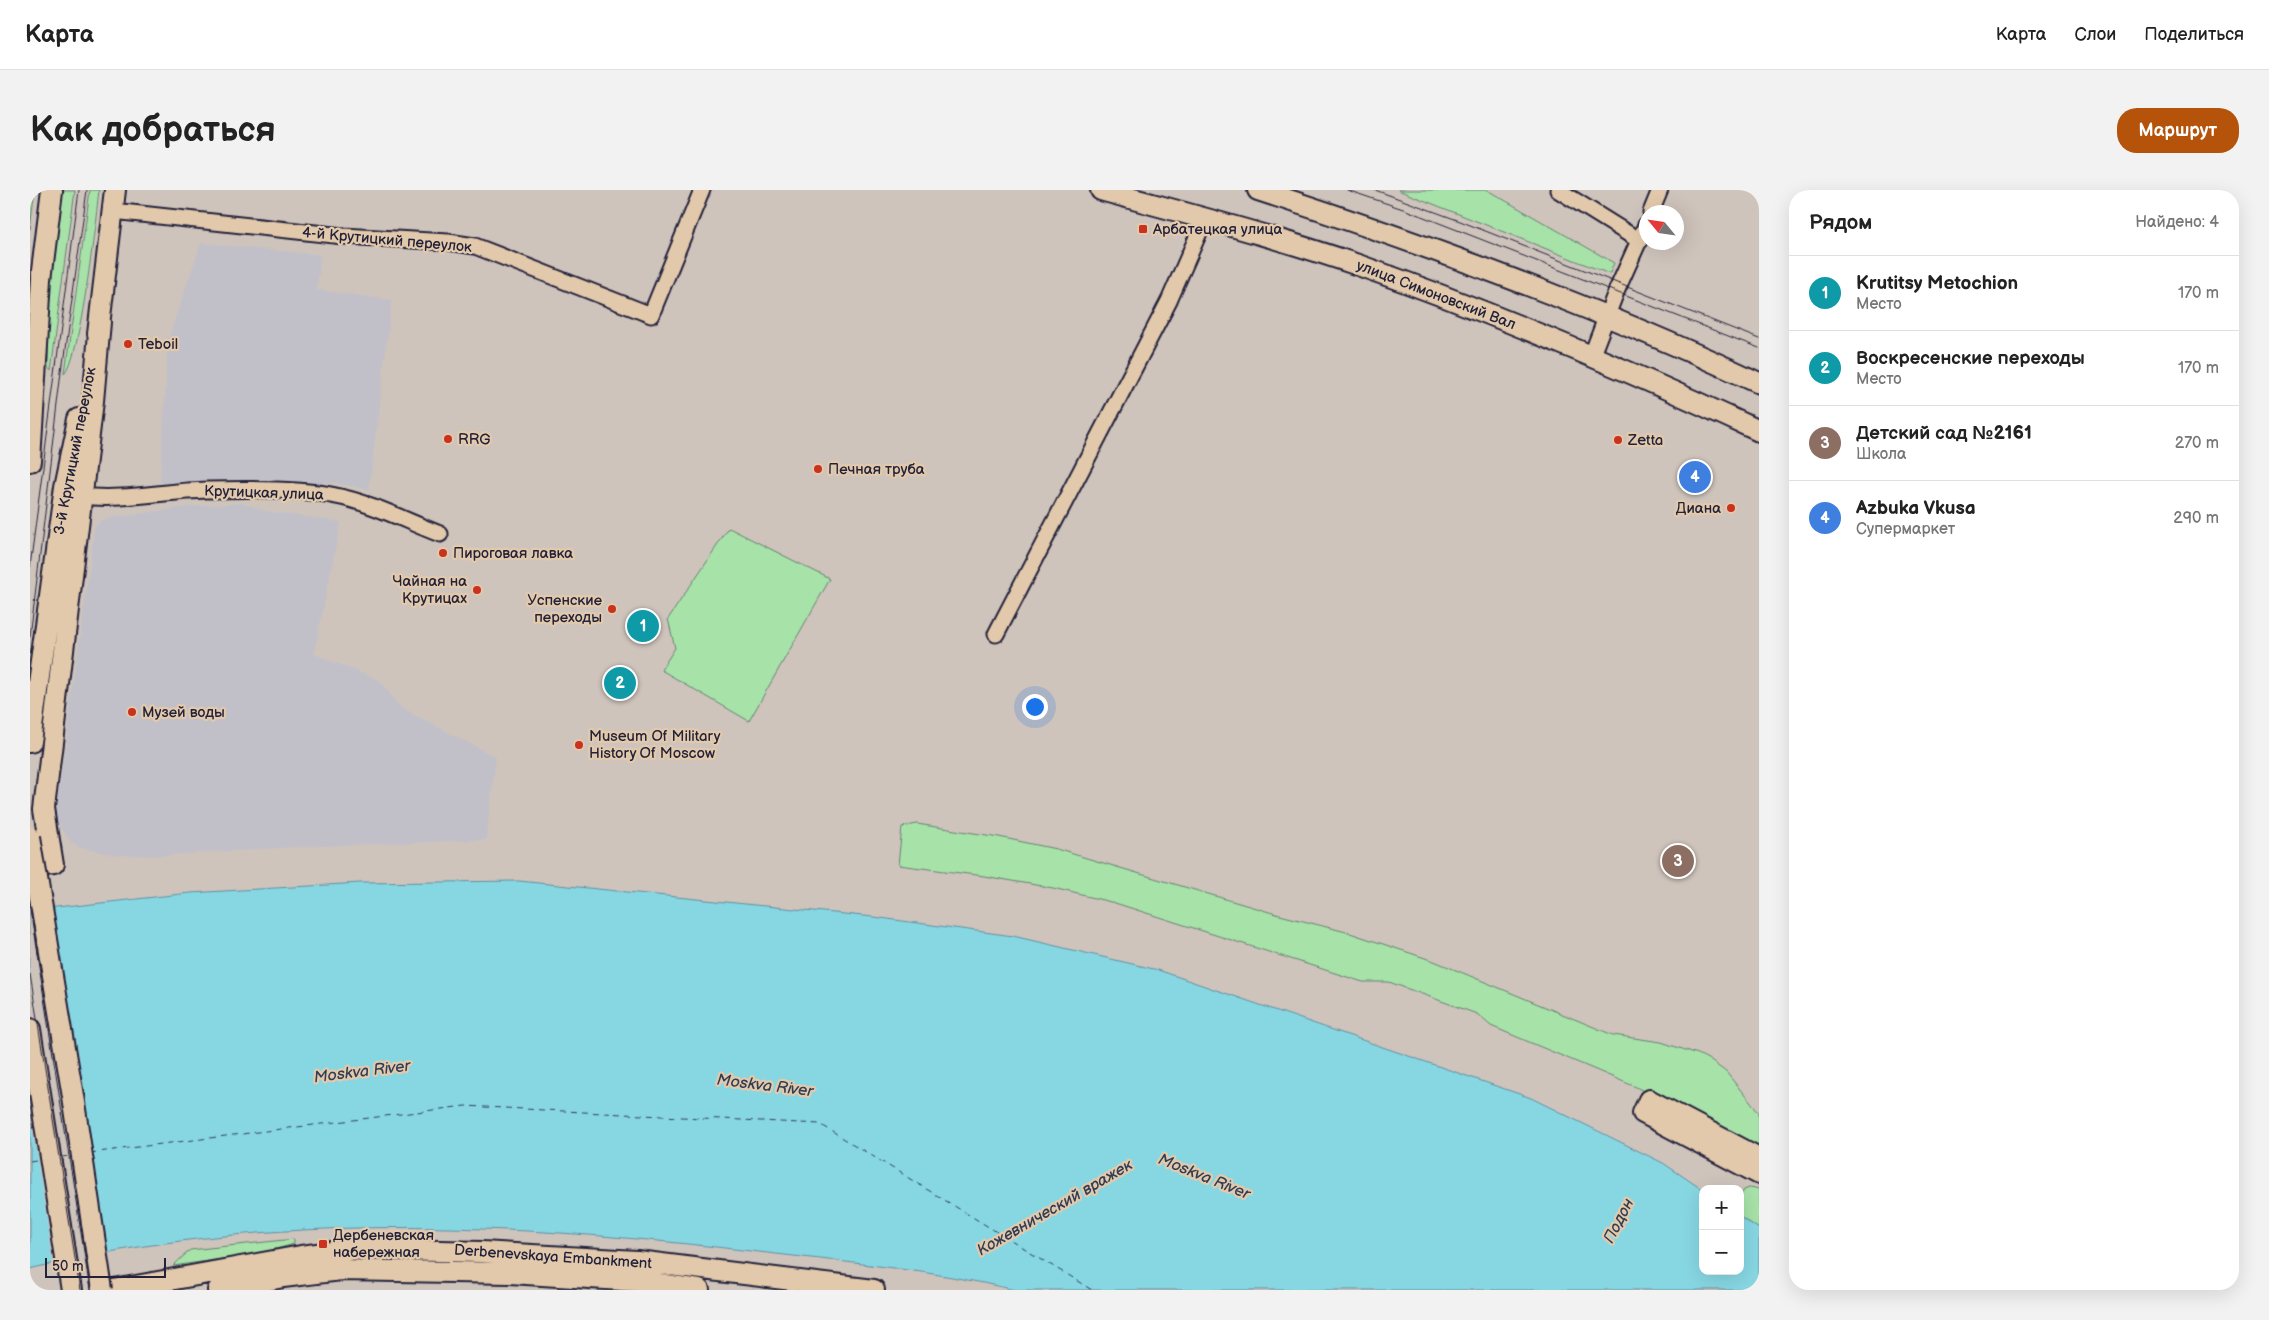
<!DOCTYPE html>
<html lang="ru">
<head>
<meta charset="utf-8">
<style>
	:root { --surface:#fff; --page:#f2f2f2; --text:#222; --muted:#767676; --line:#e0e0e0; --accent:#b45309 }
	body { margin:0; font-family:"Balsamiq Sans",sans-serif; background:var(--page); color:var(--text) }
	.controls { position:absolute; right:15px; bottom:15px; display:grid; overflow:hidden; border-radius:10px; box-shadow:0 5px 20px #0002 }
	.controls button { width:45px; height:45px; display:grid; place-items:center; padding:0; border:0; border-bottom:1px solid var(--line); background:var(--surface); color:var(--text); font:25px sans-serif }
	.compass { position:absolute; left:1609px; top:15px; width:45px; height:45px; border-radius:50%; background:var(--surface); box-shadow:0 5px 20px #0002; rotate:299deg }
	.scale { position:absolute; left:15px; bottom:12px; width:121px; box-sizing:border-box; padding-left:5px; border:2px solid #22223b; border-top:0; font-size:14px; line-height:18px; white-space:nowrap; color:#22223b; -webkit-text-stroke:4px #e3c9ab; paint-order:stroke }
	.you { position:absolute; left:1004px; top:516px; width:18px; height:18px; margin:-12px; border:4px solid #fff; border-radius:50%; background:#1a73e8; box-shadow:0 0 0 8px #1a73e833 }
	.badge { display:grid; place-items:center; width:32px; height:32px; border-radius:50%; background:var(--accent); color:#fff; font-size:16px; font-weight:700 }
	.pin { position:absolute; translate:-50% -50%; border:2px solid #fff; box-shadow:0 1px 5px #0006 }
	.list { margin:0; padding:0; list-style:none }
	h2 { display:flex; justify-content:space-between; align-items:center; height:65px; margin:0; padding:0 20px; font-size:21px }
	h2 small { font-size:16px; font-weight:400; color:var(--muted) }
	.list li { display:grid; grid-template-columns:32px 1fr auto; gap:15px; align-items:center; box-sizing:border-box; height:75px; padding:0 20px; border-top:1px solid var(--line) }
	.list b { display:block; font-size:19px; white-space:nowrap }
	.list p { margin:0; font-size:16px; white-space:nowrap; color:var(--muted) }
	.list em { font-size:16px; font-style:normal; color:var(--muted) }
	.map { position:relative; flex:none; width:1729px; height:1100px; overflow:hidden; border-radius:20px }
	header { display:flex; align-items:center; gap:30px; box-sizing:border-box; height:70px; padding:0 25px; background:var(--surface); border-bottom:1px solid var(--line) }
	header strong { font-size:24px }
	nav { display:flex; gap:28px; margin-inline-start:auto; font-size:18px }
	.intro { display:flex; align-items:center; justify-content:space-between; box-sizing:border-box; height:120px; padding:0 30px }
	h1 { margin:0; font-size:35px }
	.button { padding:12px 22px; border-radius:20px; background:var(--accent); color:#fff; font-size:18px; font-weight:700 }
	main { display:flex; gap:30px; padding:0 30px }
	aside { flex:1; background:var(--surface); border-radius:20px; box-shadow:0 5px 20px #0002 }
	.map>svg:first-child { display:block }
	.built { fill:#c1c0c8 }
	.green { fill:#a7e2a8; stroke:#648272 }
	.water { fill:#87d7e3; stroke:#5f8fa0 }
	.pier { fill:#cfc4bc }
	.lines { fill:none; stroke-linecap:round; stroke-linejoin:round }
	.ferry { stroke:#313d54; stroke-width:1; stroke-dasharray:6 5; stroke-linecap:butt }
	.minor-casing { stroke:#22223b; stroke-width:19 }
	.major-casing { stroke:#22223b; stroke-width:24 }
	.minor { stroke:#e3c9ab; stroke-width:15 }
	.major { stroke:#e3c9ab; stroke-width:20 }
	.tram { stroke:#22223b; stroke-width:1 }
	.major-bridge-casing { stroke:#22223b; stroke-width:24; stroke-linecap:butt }
	.major-bridge { stroke:#e3c9ab; stroke-width:20 }
	.poi-dot { fill:#c8321e; stroke:#e3c9ab; stroke-width:2 }
	.labels { text-anchor:middle; dominant-baseline:central; stroke-width:4.5; stroke-linejoin:round; paint-order:stroke }
	.poi-label { font-size:15px; fill:#22223b; stroke:#e3c9ab; text-anchor:start }
	.street-label { font-size:15px; fill:#22223b; stroke:#e3c9ab }
	.water-label { font-size:16px; font-style:italic; fill:#313d54; stroke:#e3c9ab }
</style>
</head>
<body>
<header>
<strong>Карта</strong>
<nav><a>Карта</a><a>Слои</a><a>Поделиться</a></nav>
</header>
<div class="intro"><h1>Как добраться</h1><a class="button">Маршрут</a></div>
<main>
<div class="map">
<svg width="1729" height="1100" viewBox="0 0 1729 1100">
	<rect width="100%" height="100%" fill="#cfc4bc"/>
	<filter id="ink" filterUnits="userSpaceOnUse"><feTurbulence type="fractalNoise" baseFrequency=".02" numOctaves="2"/><feDisplacementMap in="SourceGraphic" scale="10" xChannelSelector="R" yChannelSelector="G"/><feConvolveMatrix kernelMatrix="1 2 1 2 8 2 1 2 1" color-interpolation-filters="sRGB"/></filter>
	<g filter="url(#ink)">
		<!-- built -->
		<path class="built" d="M 171,53 L 291,65 L 287,100 L 362,110 L 339,300 L 305,293 L 130,293 L 138,149 Z
			M 212,313 L 236,321 L 311,332 L 284,464 L 349,490 L 371,518 L 466,567 L 456,650 L 266,657 L 123,666 L 85,665 L 54,659 L 42,654 L 29,635 L 26,622 L 65,335 L 73,329 L 156,317 Z"/>
		<!-- green -->
		<path class="green" d="M 0,0 L 5,0 L 0,39 Z
			M 32,0 L 45,0 L 21,181 L 18,177 L 19,101 Z
			M 60,0 L 69,0 C 66,28 50,170 35,184 Z
			M 1368,0 L 1457,0 L 1584,73 L 1580,83 L 1577,83 Z
			M 699,338 L 800,389 L 719,531 L 631,480 L 645,458 L 638,429 Z
			M 887,634 L 969,647 L 1026,659 L 1246,724 L 1320,743 L 1404,771 L 1583,845 L 1631,852 L 1668,864 L 1678,869 L 1696,882 L 1729,923 L 1729,962 L 1606,897 L 1461,836 L 1447,824 L 1359,792 L 1333,792 L 1085,713 L 1023,698 L 954,686 L 868,675 L 872,637 Z
			M 1719,998 L 1729,1000 L 1729,1039 L 1710,1026 L 1710,1007 L 1714,1000 Z
			M 264,1049 L 264,1054 L 232,1063 L 143,1076 L 160,1060 Z"/>
		<!-- water -->
		<path class="water" d="M 489,691 L 843,727 L 983,746 L 1128,780 L 1501,908 L 1633,973 L 1673,1000 L 1673,1081 L 1710,1081 L 1710,1026 L 1729,1039 L 1729,1100 L 985,1100 C 902,1080 814,1072 729,1062 C 487,1033 239,1020 0,1079 L 0,721 L 160,703 L 331,693 Z"/>
		<!-- pier -->
		<path class="pier" d="M 19,717 L 75,1065 L 24,1076 L 0,924 L 0,719 Z"/>
		<g class="lines">
			<!-- ferry -->
			<path class="ferry" d="M 60,963 L 435,916 L 790,934 L 1062,1100
				M 31,967 L 41,966
				M 0,971 L 12,969"/>
			<defs>
				<path id="minor" d="M 1528,0 L 1610,51
					M 83,21 L 313,46 L 418,52 L 445,56 L 621,125 L 672,0
					M 1621,22 L 1630,0
					M 1561,167 L 1586,102 L 1616,35
					M 51,306 C 93,311 135,301 177,300 C 214,299 271,298 306,306 C 342,313 376,331 410,344
					M 966,444 L 1139,111 L 1175,29"/>
				<path id="major" d="M 1071,0 C 1157,24 1244,46 1328,75 C 1465,123 1598,180 1729,241
					M 1228,0 C 1398,55 1567,117 1729,193
					M 68,144 L 85,0
					M 0,271 L 11,89 L 22,0
					M 0,552 L 35,296 L 49,229
					M 0,678 L 23,675 L 14,619 L 63,211 L 70,132
					M 0,839 L 41,1100
					M 1729,968 L 1619,910 L 1613,923 L 1729,984
					M 84,1100 L 271,1066 L 326,1059 L 452,1062 L 607,1071 L 844,1100
					M 188,1100 L 253,1087 L 311,1080 L 480,1083 L 608,1091 L 669,1100"/>
			</defs>
			<!-- minor casing -->
			<use href="#minor" class="minor-casing"/>
			<!-- major casing -->
			<use href="#major" class="major-casing"/>
			<!-- minor -->
			<use href="#minor" class="minor"/>
			<!-- major -->
			<use href="#major" class="major"/>
			<!-- tram -->
			<path class="tram" d="M 1317,0 L 1376,20 L 1729,158
				M 1345,0 L 1430,31 L 1729,149
				M 0,377 L 49,0
				M 0,447 L 32,182 L 57,0
				M 0,719 L 60,1100
				M 0,784 L 50,1100"/>
			<defs>
				<path id="major-bridge" d="M 0,647 L 43,906 L 72,1100"/>
			</defs>
			<!-- major-bridge casing -->
			<use href="#major-bridge" class="major-bridge-casing"/>
			<!-- major-bridge -->
			<use href="#major-bridge" class="major-bridge"/>
		</g>
	</g>
	<!-- markers -->
	<g class="poi-dot">
		<rect x="1108" y="34" width="10" height="10" rx="2.5"/>
		<circle cx="98" cy="154" r="5"/>
		<circle cx="418" cy="249" r="5"/>
		<circle cx="1588" cy="250" r="5"/>
		<circle cx="788" cy="279" r="5"/>
		<circle cx="1701" cy="318" r="5"/>
		<circle cx="413" cy="363" r="5"/>
		<circle cx="447" cy="400" r="5"/>
		<circle cx="582" cy="419" r="5"/>
		<circle cx="102" cy="522" r="5"/>
		<circle cx="549" cy="555" r="5"/>
		<rect x="288" y="1049" width="10" height="10" rx="2.5"/>
	</g>
	<g class="labels">
		<!-- poi labels -->
		<g class="poi-label">
			<text x="1123" y="39">Арбатецкая улица</text>
			<text x="108" y="154">Teboil</text>
			<text x="428" y="249">RRG</text>
			<text x="1598" y="250">Zetta</text>
			<text x="798" y="279">Печная труба</text>
			<text x="1691" y="318" text-anchor="end">Диана</text>
			<text x="423" y="363">Пироговая лавка</text>
			<text x="437" y="391" text-anchor="end">Чайная на<tspan x="437" dy="17">Крутицах</tspan></text>
			<text x="572" y="410" text-anchor="end">Успенские<tspan x="572" dy="17">переходы</tspan></text>
			<text x="112" y="522">Музей воды</text>
			<text x="559" y="546">Museum Of Military<tspan x="559" dy="17">History Of Moscow</tspan></text>
			<text x="303" y="1045">Дербеневская<tspan x="303" dy="17">набережная</tspan></text>
		</g>
		<!-- street labels -->
		<g class="street-label">
			<text transform="translate(357 50) rotate(5)">4-й Крутицкий переулок</text>
			<text transform="translate(1406 105) rotate(21)">улица Симоновский Вал</text>
			<text transform="translate(45 261) rotate(-79)">3-й Крутицкий переулок</text>
			<text transform="translate(234 303) rotate(2)">Крутицкая улица</text>
			<text transform="translate(523 1067) rotate(4)">Derbenevskaya Embankment</text>
		</g>
		<!-- water labels -->
		<g class="water-label">
			<text transform="translate(332 882) rotate(-7)">Moskva River</text>
			<text transform="translate(735 896) rotate(7)">Moskva River</text>
			<text transform="translate(1174 987) rotate(22)">Moskva River</text>
			<text transform="translate(1025 1018) rotate(-30)">Кожевнический вражек</text>
			<text transform="translate(1589 1031) rotate(-63)">Подон</text>
		</g>
	</g>
</svg>
<div class="controls">
<button>+</button>
<button>−</button>
</div>
<svg class="compass" viewBox="-18 -18 36 36"><path d="M0-13l5 13h-10z" fill="#e53935"/><path d="M0 13l5-13h-10z" fill="#767676"/></svg>
<div class="scale">50 m</div>
<div class="you"></div>
<div class="pin badge" style="left:613px;top:436px;background:#0f9aa8">1</div>
<div class="pin badge" style="left:590px;top:493px;background:#0f9aa8">2</div>
<div class="pin badge" style="left:1648px;top:671px;background:#8d6e63">3</div>
<div class="pin badge" style="left:1665px;top:287px;background:#3f7fe0">4</div>
</div>
<aside>
<h2>Рядом<small>Найдено: 4</small></h2>
<ul class="list">
<li><span class="badge" style="background:#0f9aa8">1</span><div><b>Krutitsy Metochion</b><p>Место</p></div><em>170 m</em></li>
<li><span class="badge" style="background:#0f9aa8">2</span><div><b>Воскресенские переходы</b><p>Место</p></div><em>170 m</em></li>
<li><span class="badge" style="background:#8d6e63">3</span><div><b>Детский сад №2161</b><p>Школа</p></div><em>270 m</em></li>
<li><span class="badge" style="background:#3f7fe0">4</span><div><b>Azbuka Vkusa</b><p>Супермаркет</p></div><em>290 m</em></li>
</ul>
</aside>
</main>
</body>
</html>
